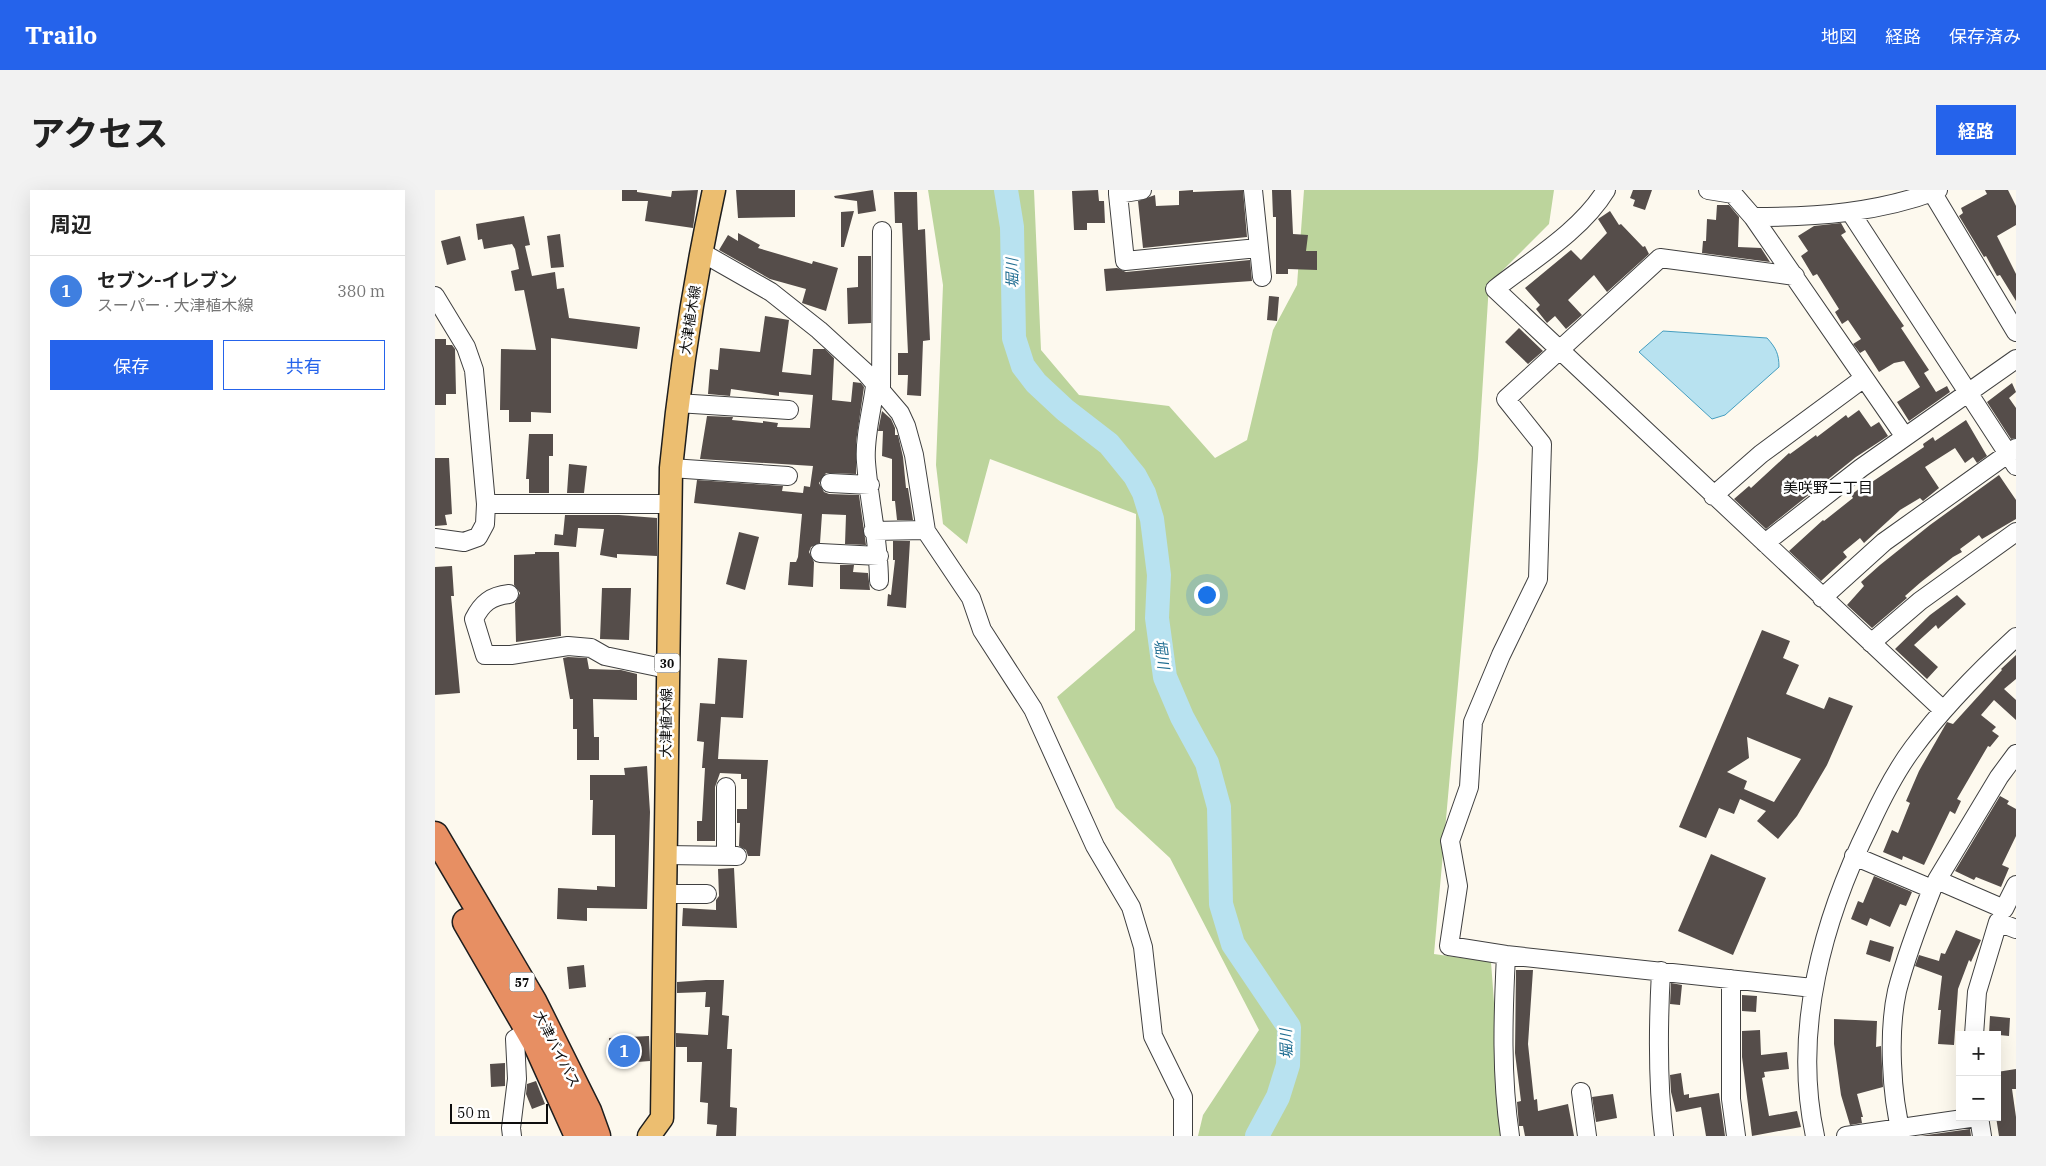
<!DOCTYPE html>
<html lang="ja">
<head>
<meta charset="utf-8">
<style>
	:root { --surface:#fff; --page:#f2f2f2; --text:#222; --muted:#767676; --line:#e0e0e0; --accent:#2563eb }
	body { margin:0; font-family:"IBM Plex Serif","Noto Sans JP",serif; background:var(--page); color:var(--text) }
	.controls { position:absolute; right:15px; bottom:15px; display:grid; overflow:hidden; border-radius:0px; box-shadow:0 5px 20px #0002 }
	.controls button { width:45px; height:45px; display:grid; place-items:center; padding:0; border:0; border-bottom:1px solid var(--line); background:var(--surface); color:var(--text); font:25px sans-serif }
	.scale { position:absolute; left:15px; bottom:12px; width:98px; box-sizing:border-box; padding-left:5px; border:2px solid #0d0d0d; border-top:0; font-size:14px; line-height:18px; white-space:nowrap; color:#0d0d0d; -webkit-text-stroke:4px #fff; paint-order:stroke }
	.you { position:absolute; left:771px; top:404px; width:18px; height:18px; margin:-12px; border:4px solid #fff; border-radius:50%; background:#1a73e8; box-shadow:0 0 0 8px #1a73e833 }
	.badge { display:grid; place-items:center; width:32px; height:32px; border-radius:50%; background:var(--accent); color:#fff; font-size:16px; font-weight:700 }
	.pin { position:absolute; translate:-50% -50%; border:2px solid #fff; box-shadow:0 1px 5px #0006 }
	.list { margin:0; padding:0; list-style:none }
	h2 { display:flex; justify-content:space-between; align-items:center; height:65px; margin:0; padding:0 20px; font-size:21px }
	h2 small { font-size:16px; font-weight:400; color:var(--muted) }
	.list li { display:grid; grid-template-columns:32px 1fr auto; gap:15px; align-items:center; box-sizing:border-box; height:70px; padding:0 20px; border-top:1px solid var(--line) }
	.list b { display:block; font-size:19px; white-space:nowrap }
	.list p { margin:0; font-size:16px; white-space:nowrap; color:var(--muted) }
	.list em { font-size:16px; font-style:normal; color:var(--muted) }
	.actions { display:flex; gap:10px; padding:15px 20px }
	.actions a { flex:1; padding:11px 0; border:1px solid var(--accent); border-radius:0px; text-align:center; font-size:18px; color:var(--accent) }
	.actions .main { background:var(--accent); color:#fff }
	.map { position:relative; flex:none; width:1581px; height:946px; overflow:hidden; border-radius:0px }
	header { display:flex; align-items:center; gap:30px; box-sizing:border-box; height:70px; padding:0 25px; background:var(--accent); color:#fff }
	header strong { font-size:24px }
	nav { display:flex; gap:28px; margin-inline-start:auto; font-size:18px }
	.intro { display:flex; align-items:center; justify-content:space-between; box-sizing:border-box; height:120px; padding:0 30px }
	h1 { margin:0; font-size:35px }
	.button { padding:12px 22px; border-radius:0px; background:var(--accent); color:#fff; font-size:18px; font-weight:700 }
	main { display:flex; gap:30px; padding:0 30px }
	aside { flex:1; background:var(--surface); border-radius:0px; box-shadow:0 5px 20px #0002 }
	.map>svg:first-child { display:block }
	.forest { fill:#bcd49c }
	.water { fill:#b8e2f0; stroke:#459ec0 }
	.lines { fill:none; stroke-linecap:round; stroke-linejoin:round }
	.river { stroke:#b8e2f0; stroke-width:24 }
	.building { fill:#554d4a; fill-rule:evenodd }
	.minor-casing { stroke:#404040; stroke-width:20 }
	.major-casing { stroke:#1e1e1e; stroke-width:25 }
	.highway-casing { stroke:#1e1e1e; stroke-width:29 }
	.minor { stroke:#fff; stroke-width:18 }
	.major { stroke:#ecbe70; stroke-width:22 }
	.highway { stroke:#e78f63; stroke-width:26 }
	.labels { text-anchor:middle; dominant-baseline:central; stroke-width:5; stroke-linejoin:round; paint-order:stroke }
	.shield { fill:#fff; stroke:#565656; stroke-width:1 }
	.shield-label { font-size:12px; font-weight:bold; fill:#0d0d0d }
	.street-label { font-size:14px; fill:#0d0d0d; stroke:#fff }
	.water-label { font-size:15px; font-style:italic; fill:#226f93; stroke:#fff }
	.neighbourhood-label { font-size:15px; fill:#0d0d0d; stroke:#fff }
</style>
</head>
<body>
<header>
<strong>Trailo</strong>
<nav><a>地図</a><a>経路</a><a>保存済み</a></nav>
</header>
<div class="intro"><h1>アクセス</h1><a class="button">経路</a></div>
<main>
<aside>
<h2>周辺<small></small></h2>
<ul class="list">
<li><span class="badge" style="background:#3f7fe0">1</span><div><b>セブン-イレブン</b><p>スーパー · 大津植木線</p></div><em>380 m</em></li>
</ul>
<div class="actions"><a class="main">保存</a><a>共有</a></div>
</aside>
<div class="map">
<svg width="1581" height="946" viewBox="0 0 1581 946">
	<rect width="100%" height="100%" fill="#fdf9ee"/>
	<!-- forest -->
	<path class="forest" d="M 493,0 L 599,0 L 606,160 L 644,205 L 734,216 L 780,268 L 812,250 L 838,140 L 862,95 L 869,0 L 1119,0 L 1114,34 L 1054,94 L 1043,269 L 999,764 L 1056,772 L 1069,946 L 763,946 L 768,925 L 824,840 L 735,668 L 681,618 L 622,507 L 700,440 L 701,324 L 555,269 L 532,354 L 508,334 L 501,275 L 508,95 Z"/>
	<!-- water -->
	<path class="water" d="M 1228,141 L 1332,148 C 1341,158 1344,164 1344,177 L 1290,225 L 1277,229 L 1204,162 Z"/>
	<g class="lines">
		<!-- river -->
		<path class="river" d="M 571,0 L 577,37 L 579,148 L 588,176 L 601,193 L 630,220 L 674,254 L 700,286 L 709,303 L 717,329 L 724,385 L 722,428 L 730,487 L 747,527 L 772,573 L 784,617 L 786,714 L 798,754 L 854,837 L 853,875 L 843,907 L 822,946"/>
	</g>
	<!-- building -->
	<path class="building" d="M 187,0 L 202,0 L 202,2 L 236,7 L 237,1 L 263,0 L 258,38 L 210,31 L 213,11 L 187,11 Z
		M 301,0 L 360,0 L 360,27 L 303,28 Z
		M 438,0 L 441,21 L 423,24 L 422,11 L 400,8 L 399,6 Z
		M 663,0 L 664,11 L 669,11 L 670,33 L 652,33 L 652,40 L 639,40 L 637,1 Z
		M 758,0 L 758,2 L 808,0 L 812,47 L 708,58 L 703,11 L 720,5 L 721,16 L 744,15 L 744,1 Z
		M 837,0 L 856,0 L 858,44 L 873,45 L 871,61 L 882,61 L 882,80 L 853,79 L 853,84 L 841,84 L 841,27 L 838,27 Z
		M 1198,0 L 1217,0 L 1210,20 L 1198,16 L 1200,10 L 1195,8 Z
		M 1550,0 L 1573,0 L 1581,16 L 1581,35 L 1562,46 L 1581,84 L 1581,111 L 1565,85 L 1562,86 L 1551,66 L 1549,67 L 1524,26 L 1528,23 L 1526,18 L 1552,4 Z
		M 459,2 L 482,2 L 483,40 L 490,39 L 495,150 L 488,151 L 486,206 L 472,205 L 473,185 L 463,185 L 463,163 L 473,163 L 467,33 L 460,33 Z
		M 1282,15 L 1294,15 L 1304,27 L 1303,57 L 1326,58 L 1335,72 L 1267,63 L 1268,51 L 1271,51 L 1272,29 L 1281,30 Z
		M 419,21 L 409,57 L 406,57 L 406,22 Z
		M 1175,21 L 1184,35 L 1186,34 L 1208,57 L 1210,56 L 1214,64 L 1172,102 L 1159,85 L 1133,110 L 1147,125 L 1131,139 L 1120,126 L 1112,133 L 1101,119 L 1105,115 L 1090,98 L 1136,60 L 1146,70 L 1172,43 L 1163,29 Z
		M 89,26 L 95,55 L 90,56 L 97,86 L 120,82 L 122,99 L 129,98 L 134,128 L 205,137 L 202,159 L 116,148 L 116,223 L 96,222 L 96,232 L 74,232 L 74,220 L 65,220 L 66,159 L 101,160 L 89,100 L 80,101 L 76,81 L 84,79 L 80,59 L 77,54 L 49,59 L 47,49 L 43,50 L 41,34 Z
		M 1406,33 L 1411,42 L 1406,45 L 1469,136 L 1466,138 L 1494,180 L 1489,183 L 1501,202 L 1512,196 L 1515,202 L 1474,231 L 1462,212 L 1485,197 L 1469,171 L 1459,173 L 1444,182 L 1430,160 L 1425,163 L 1418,154 L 1426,149 L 1413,130 L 1407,134 L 1400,122 L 1404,119 L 1382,84 L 1378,86 L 1366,66 L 1373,61 L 1363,46 L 1379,36 Z
		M 303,43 L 325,55 L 323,58 L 377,74 L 378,71 L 403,78 L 391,121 L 367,113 L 371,99 L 335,89 L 284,60 L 293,45 L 303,51 Z
		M 125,44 L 129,77 L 116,78 L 112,46 Z
		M 25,46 L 31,70 L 12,75 L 6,51 Z
		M 423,66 L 436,66 L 436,133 L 413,134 L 412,98 L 423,97 Z
		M 815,70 L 817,91 L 671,101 L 669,79 L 682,78 L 691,82 Z
		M 834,106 L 844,107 L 842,131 L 832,130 Z
		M 330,126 L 354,130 L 347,182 L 376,185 L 378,159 L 390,159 L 399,168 L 397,210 L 416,212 L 418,192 L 426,193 L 429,197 L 421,252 L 421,284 L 391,283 L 384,293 L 389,302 L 394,304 L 424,305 L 431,355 L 410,354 L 411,325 L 387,324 L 385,353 L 376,357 L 374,362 L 379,372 L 378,397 L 353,395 L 355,372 L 361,372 L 363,367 L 367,324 L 259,313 L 262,290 L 348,296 L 347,301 L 368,303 L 369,296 L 375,297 L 378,276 L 265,269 L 272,226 L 298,227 L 297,230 L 328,233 L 328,231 L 343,233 L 342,237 L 375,238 L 378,205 L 344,202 L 344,206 L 296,199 L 295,206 L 273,204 L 275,179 L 283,180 L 285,158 L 325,162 Z
		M 1084,138 L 1108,161 L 1093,174 L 1070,152 Z
		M 0,149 L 11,149 L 11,155 L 17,155 L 20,159 L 21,204 L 11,204 L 11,215 L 0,215 Z
		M 1577,193 L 1581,202 L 1574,208 L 1581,218 L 1581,248 L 1576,249 L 1552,212 Z
		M 1424,220 L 1436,237 L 1444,232 L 1453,246 L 1421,267 L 1331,339 L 1299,309 L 1314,296 L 1316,298 L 1354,263 L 1355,264 L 1381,245 L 1382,247 L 1411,225 L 1413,228 Z
		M 447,221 L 456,229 L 460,238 L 460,245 L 463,245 L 468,267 L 471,298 L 473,298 L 478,330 L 462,330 L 460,311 L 457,311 L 457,269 L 447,266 L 448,241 L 443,241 Z
		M 1531,230 L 1552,266 L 1542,273 L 1538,267 L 1530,273 L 1520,258 L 1490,277 L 1504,298 L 1488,311 L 1485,308 L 1465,320 L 1429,353 L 1425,348 L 1408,362 L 1412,367 L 1386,391 L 1354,361 L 1388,330 L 1389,331 L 1418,308 L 1416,305 L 1430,294 L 1431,296 L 1489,257 L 1488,254 L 1498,247 L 1500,251 Z
		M 94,244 L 118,244 L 118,266 L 114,266 L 114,303 L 94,303 L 94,289 L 91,289 Z
		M 0,268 L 14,268 L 17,324 L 10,325 L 12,335 L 0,336 Z
		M 134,274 L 152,276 L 149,303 L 132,303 Z
		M 1564,285 L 1581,310 L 1581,329 L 1547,349 L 1544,345 L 1525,359 L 1527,362 L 1518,367 L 1486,392 L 1470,406 L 1472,408 L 1437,438 L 1412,415 L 1429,396 L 1426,392 L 1445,375 L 1495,335 Z
		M 130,325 L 184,325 L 222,328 L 222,366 L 182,364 L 182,368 L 165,365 L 169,339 L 143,338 L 141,357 L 119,355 L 120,344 L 128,345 Z
		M 304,342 L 324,347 L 310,400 L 291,394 Z
		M 458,351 L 475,351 L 471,418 L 452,416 L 453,404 L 456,405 L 460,370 L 458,370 Z
		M 100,362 L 124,362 L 126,446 L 81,452 L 80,413 L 85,403 L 79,395 L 79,365 L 100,364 Z
		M 405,375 L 419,375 L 418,382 L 433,383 L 435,400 L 405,399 Z
		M 17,376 L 19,406 L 16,406 L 25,503 L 0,505 L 0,377 Z
		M 167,398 L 196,398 L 194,450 L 165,449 Z
		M 1522,405 L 1531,414 L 1503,439 L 1501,435 L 1479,455 L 1503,477 L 1492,489 L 1460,459 L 1495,425 Z
		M 1327,440 L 1355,451 L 1348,468 L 1364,475 L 1351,504 L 1389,519 L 1394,507 L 1418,516 L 1392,575 L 1362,626 L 1343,649 L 1322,631 L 1331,621 L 1305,609 L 1299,624 L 1284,618 L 1271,648 L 1244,637 ZM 1312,547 L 1366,569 L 1339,612 L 1309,599 L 1312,591 L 1292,582 L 1314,568 Z
		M 1581,465 L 1581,489 L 1569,499 L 1581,510 L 1581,530 L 1559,510 L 1546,525 L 1561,537 L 1557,541 L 1564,546 L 1555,557 L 1553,556 L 1536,585 L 1522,609 L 1526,611 L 1520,624 L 1515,621 L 1489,675 L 1468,666 L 1467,670 L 1448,662 L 1457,640 L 1463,643 L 1475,613 L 1471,611 L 1484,581 L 1512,532 L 1518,534 L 1567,480 L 1566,479 Z
		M 133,467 L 152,468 L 154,479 L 186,480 L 202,484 L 202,510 L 158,509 L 159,547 L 164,547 L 164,570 L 142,570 L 142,539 L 138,539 L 138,509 L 135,509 L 128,468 Z
		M 283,468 L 312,470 L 308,528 L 286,527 L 283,569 L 333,570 L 325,666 L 313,666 L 311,660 L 304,656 L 305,633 L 302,633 L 302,619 L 312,619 L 312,589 L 306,589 L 306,584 L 285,583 L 280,597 L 280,651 L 262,651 L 262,631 L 267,631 L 270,578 L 267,578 L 269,552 L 262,551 L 265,513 L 280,514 Z
		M 212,576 L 215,622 L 212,719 L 152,718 L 152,731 L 122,729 L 123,698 L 162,700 L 162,696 L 180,697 L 180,645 L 157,645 L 158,610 L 155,610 L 155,585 L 190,585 L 189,578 Z
		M 1565,606 L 1574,611 L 1572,614 L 1581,619 L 1581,646 L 1567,675 L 1574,678 L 1566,697 L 1541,687 L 1539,690 L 1520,681 Z
		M 1276,664 L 1331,688 L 1298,765 L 1243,741 Z
		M 299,678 L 302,738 L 247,736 L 248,718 L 281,720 L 281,710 L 284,706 L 283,679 Z
		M 1439,686 L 1477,702 L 1471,716 L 1465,714 L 1455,737 L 1435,728 L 1432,736 L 1416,729 L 1423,711 L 1428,713 Z
		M 1521,740 L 1546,750 L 1536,772 L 1534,770 L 1523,799 L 1519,855 L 1503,854 L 1506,820 L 1503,820 L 1507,786 L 1480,776 L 1484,765 L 1504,771 L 1506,763 L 1510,764 Z
		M 1435,750 L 1459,757 L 1455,772 L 1431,764 Z
		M 149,775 L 151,797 L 134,799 L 132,777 Z
		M 1081,780 L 1098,780 L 1093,854 L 1099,910 L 1102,909 L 1103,921 L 1133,914 L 1139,946 L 1090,946 L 1088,936 L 1084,936 L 1082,912 L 1086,911 L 1080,863 Z
		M 271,790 L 289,790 L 287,825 L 294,826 L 292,859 L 297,859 L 295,917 L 302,918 L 301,946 L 281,946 L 282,935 L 272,934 L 273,913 L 265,912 L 267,872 L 252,872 L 252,857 L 241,857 L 241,843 L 273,845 L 275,817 L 270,817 L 271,802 L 242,803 L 242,792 Z
		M 1236,793 L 1247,795 L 1245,815 L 1235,814 Z
		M 1307,805 L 1322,806 L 1321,822 L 1307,821 Z
		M 1555,826 L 1575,828 L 1574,846 L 1554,844 Z
		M 1399,829 L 1442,831 L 1441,857 L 1446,856 L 1448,897 L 1422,904 L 1428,927 L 1426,927 L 1427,933 L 1415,935 L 1406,905 L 1399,854 Z
		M 1325,840 L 1326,865 L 1352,862 L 1354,879 L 1329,882 L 1330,887 L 1327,888 L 1334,926 L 1362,921 L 1366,937 L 1317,946 L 1307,867 L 1307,841 Z
		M 214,846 L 215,871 L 176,874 L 174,848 Z
		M 70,873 L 70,896 L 56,897 L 55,874 Z
		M 1581,879 L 1581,899 L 1577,899 L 1581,927 L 1581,946 L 1564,946 L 1561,927 L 1562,882 Z
		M 1246,883 L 1249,905 L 1254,904 L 1254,908 L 1284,903 L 1290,946 L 1271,946 L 1266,917 L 1241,922 L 1236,902 L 1235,885 Z
		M 101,891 L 110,914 L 97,919 L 91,904 L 92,894 Z
		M 1178,904 L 1182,928 L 1161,932 L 1157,907 Z
		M 1535,939 L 1536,946 L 1485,946 Z"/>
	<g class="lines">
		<defs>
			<path id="minor" d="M 683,0 L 683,4 L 707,0
				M 818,0 L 827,87
				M 1171,0 C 1146,41 1097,70 1060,99 L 1508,520
				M 1273,0 L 1298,4 L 1318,27 L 1470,247
				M 1497,2 L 1581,142
				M 683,4 L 690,71 L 823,58
				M 1416,23 L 1581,276
				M 1318,27 C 1381,27 1443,23 1503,0
				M 266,62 L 336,102 L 384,140 L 430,182 L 465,223 L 471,236 L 479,265 L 491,341 L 536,408 L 547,440 L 598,519 L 660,656 L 696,717 L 708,757 L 718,846 L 748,907 L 748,946
				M 1360,86 L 1225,68 L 1071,209 L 1107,254 L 1103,389 L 1066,465 L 1038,532 L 1034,597 L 1015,651 L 1023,696 L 1014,756 L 1071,765 L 1378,798
				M 0,106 L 31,157 L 39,180 L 51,314 L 50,334 L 43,347 L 29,352 L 0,348
				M 440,196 C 437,220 429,248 431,272 C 434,312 444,351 444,391
				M 446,202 L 447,41
				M 242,213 L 354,220
				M 236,278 L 353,286
				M 395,293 L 435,295
				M 1278,306 L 1326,264 L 1429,188
				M 51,314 L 234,314
				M 438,341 L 490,340
				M 1330,353 L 1426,278 L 1581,169
				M 385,363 L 444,366
				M 74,404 C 56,406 47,413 39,429 L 50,465 L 76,465 L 133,456 L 156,458 L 170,466 L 232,479
				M 1387,408 L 1449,352 L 1581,258
				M 1436,453 L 1485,411 L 1581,342
				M 1581,564 L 1564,587 L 1502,690 L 1569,719 L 1581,695
				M 291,597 L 291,666
				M 230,665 L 302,666
				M 1419,666 L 1497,699 C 1484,732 1471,766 1462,801 C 1453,842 1456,905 1467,946
				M 230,704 L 272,704
				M 1071,765 C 1068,826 1066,885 1075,946
				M 1226,781 C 1223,837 1222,891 1229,946
				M 1296,789 L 1296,909 L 1301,946
				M 1539,845 L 1542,802 L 1563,732 L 1581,739
				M 1146,902 L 1152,946
				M 1544,927 L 1547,946
				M 77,946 L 76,938 L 82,889 L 80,849 L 93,841
				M 1380,946 C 1357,840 1388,729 1435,634 C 1447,608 1460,582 1478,558 C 1508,517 1543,482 1581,447
				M 1411,946 L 1542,927"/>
			<path id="major" d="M 214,946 L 227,928 L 236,278 C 245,185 259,92 279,0"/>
			<path id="highway" d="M 0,645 L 98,811 L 153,921 L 162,946
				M 31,732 L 101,853 L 143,946"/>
		</defs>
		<!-- minor casing -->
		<use href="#minor" class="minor-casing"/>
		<!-- major casing -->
		<use href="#major" class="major-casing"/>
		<!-- highway casing -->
		<use href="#highway" class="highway-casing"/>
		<!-- minor -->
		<use href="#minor" class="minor"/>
		<!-- major -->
		<use href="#major" class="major"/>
		<!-- highway -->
		<use href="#highway" class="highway"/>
	</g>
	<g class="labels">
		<!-- shield labels -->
		<g class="shield">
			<rect x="219.5" y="463.5" width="25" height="19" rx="4"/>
			<rect x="74.5" y="782.5" width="25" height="19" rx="4"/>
		</g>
		<g class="shield-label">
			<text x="232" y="473">30</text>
			<text x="87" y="792">57</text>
		</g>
		<!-- street labels -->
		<g class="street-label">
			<text transform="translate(255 130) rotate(-81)">大津植木線</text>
			<text transform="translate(231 533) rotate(-89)">大津植木線</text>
			<text transform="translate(122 859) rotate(63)">大津バイパス</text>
		</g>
		<!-- water labels -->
		<g class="water-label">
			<text transform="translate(577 83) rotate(-91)">堀川</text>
			<text transform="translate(727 464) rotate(82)">堀川</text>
			<text transform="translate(851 854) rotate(-92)">堀川</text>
		</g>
		<!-- neighbourhood labels -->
		<g class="neighbourhood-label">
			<text x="1393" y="297">美咲野二丁目</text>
		</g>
	</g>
</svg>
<div class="controls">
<button>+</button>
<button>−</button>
</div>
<div class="scale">50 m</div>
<div class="you"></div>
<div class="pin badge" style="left:189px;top:861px;background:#3f7fe0">1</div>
</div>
</main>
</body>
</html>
